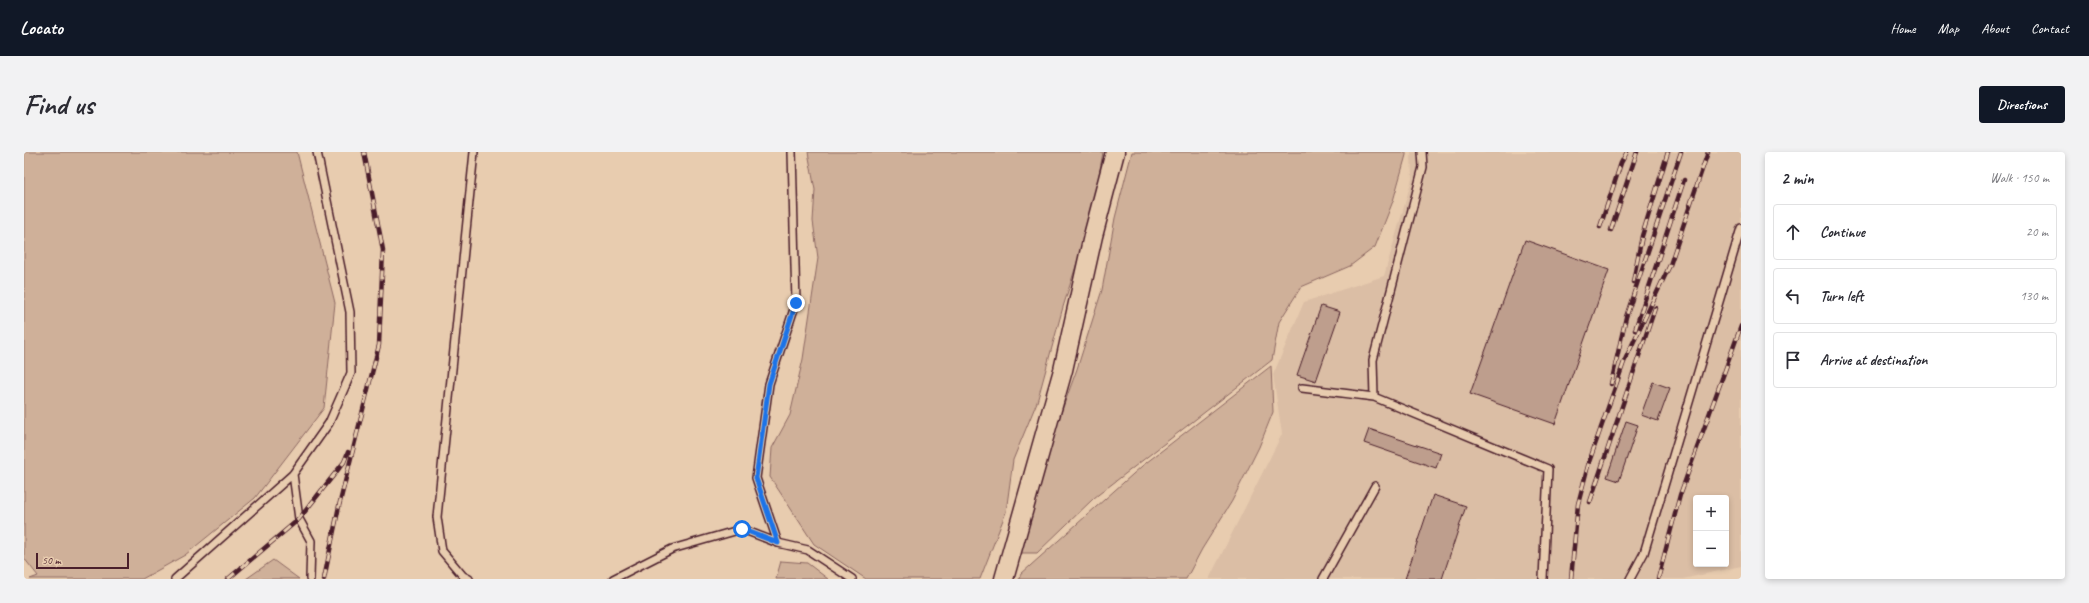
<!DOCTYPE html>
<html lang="en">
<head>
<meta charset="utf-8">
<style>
	:root { --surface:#fff; --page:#f2f2f3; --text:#2b2b33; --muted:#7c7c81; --line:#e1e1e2; --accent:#111827 }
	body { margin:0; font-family:Caveat,sans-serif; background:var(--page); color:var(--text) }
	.controls { position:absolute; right:12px; bottom:12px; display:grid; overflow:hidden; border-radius:4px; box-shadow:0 2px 6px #0003 }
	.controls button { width:36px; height:36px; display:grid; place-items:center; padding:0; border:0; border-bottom:1px solid var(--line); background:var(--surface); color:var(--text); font:20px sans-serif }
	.scale { position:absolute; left:12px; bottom:10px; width:93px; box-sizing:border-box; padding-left:4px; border:2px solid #4a1f2b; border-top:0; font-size:11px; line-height:14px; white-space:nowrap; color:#4a1f2b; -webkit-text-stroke:3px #e8ccaf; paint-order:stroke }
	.stop { position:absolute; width:12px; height:12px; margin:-9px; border:3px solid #1a73e8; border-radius:50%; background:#fff }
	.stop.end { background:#1a73e8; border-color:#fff; box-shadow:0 1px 4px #0008 }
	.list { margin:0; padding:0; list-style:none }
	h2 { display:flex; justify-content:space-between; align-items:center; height:52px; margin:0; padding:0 16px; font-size:17px }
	h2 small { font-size:13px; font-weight:400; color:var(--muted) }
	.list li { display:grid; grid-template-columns:26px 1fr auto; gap:12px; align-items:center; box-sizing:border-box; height:56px; margin:0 8px 8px; padding:0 8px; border:1px solid var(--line); border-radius:4px }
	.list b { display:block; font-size:15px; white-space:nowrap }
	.list em { font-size:13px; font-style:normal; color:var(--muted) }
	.icon { flex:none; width:22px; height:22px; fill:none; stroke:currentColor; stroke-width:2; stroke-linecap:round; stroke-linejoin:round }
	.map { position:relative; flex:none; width:1717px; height:427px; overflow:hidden; border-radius:4px }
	header { display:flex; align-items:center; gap:24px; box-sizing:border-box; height:56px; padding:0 20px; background:var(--accent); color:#fff }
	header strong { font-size:19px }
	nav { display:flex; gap:22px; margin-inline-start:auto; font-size:14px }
	.intro { display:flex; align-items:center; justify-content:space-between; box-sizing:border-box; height:96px; padding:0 24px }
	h1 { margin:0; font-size:28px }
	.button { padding:10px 18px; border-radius:4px; background:var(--accent); color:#fff; font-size:14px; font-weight:700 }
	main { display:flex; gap:24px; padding:0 24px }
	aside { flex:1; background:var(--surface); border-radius:4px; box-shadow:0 2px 6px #0003 }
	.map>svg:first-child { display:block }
	.built { fill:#dbbea5; fill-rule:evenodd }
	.green { fill:#cfb099; stroke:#8c6862 }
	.building { fill:#be9e8d; stroke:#4a1f2b }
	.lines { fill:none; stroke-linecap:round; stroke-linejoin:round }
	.service-casing { stroke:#4a1f2b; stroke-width:10 }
	.tertiary-casing { stroke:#4a1f2b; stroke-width:21 }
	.service { stroke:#e8ccaf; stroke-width:7 }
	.tertiary { stroke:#e8ccaf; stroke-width:18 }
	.rail-casing { stroke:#4a1f2b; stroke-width:4.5 }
	.rail { stroke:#e8ccaf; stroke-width:3; stroke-dasharray:9; stroke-linecap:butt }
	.route { stroke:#1a73e8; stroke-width:5 }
</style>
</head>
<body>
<header>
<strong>Locato</strong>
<nav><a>Home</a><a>Map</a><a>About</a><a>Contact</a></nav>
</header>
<div class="intro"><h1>Find us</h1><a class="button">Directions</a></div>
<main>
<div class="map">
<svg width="1717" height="427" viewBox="0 0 1717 427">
	<rect width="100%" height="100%" fill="#e8ccaf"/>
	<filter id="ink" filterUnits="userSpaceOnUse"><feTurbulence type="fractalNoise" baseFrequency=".025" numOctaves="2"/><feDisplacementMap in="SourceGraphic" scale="8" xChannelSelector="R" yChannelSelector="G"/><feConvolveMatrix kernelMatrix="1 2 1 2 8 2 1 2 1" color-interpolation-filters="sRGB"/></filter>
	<g filter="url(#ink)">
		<!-- built -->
		<path class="built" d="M 1387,0 L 1717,0 L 1717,414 L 1659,427 L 1185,427 L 1258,282 L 1249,223 L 1280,150 L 1360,124 L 1388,27 ZM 1672,346 L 1702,346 L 1702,412 L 1672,412 Z"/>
		<!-- green -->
		<path class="green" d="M 0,0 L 273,0 L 311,151 L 300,256 L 231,346 L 161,403 L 118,427 L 6,427 L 14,424 L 0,406 Z
			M 784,0 L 1079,0 L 1068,63 L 1039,155 L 1013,250 L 989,308 L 982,360 L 956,427 L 842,427 L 790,392 L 746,325 L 748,296 L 766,263 L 779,207 L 794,106 L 789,69 L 791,38 Z
			M 1108,0 L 1382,0 L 1382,3 L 1369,49 L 1351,95 L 1326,114 L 1277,135 L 1255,170 L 1248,208 L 1070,346 L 1013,401 L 996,401 L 1025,294 L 1053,217 L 1078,138 L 1091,66 Z
			M 1247,214 L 1249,260 L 1235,295 L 1208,349 L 1178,397 L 1162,427 L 995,427 L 997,422 L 1118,314 Z
			M 249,408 L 275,427 L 222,427 Z
			M 757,409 L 783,411 L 804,427 L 752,427 Z"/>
		<!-- building -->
		<path class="building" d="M 1501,88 L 1585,118 L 1531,272 L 1446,242 Z
			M 1297,154 L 1316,160 L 1292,229 L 1273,223 Z
			M 1629,230 L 1646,236 L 1634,269 L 1617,263 Z
			M 1602,269 L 1614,273 L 1595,329 L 1583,325 Z
			M 1345,277 L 1417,301 L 1412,316 L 1340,291 Z
			M 1409,343 L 1442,354 L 1418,427 L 1381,427 Z"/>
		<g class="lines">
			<defs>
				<path id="service" d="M 1278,236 L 1350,245 L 1524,317 L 1519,427
					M 1350,245 L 1349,208 L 1399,15 L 1398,0
					M 269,322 L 275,367 L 287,389 L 286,427
					M 754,391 L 732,326 L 745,232 L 772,151 L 768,0
					M 151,427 L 269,322 L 305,271 L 327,221 L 326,160 L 293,0
					M 445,427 L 439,424 L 418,399 L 413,365 L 450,0
					M 589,427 L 648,397 L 718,377 L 754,391 L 784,398 L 828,427
					M 1299,427 L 1351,334
					M 1606,427 L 1620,401 L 1717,76"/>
				<path id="tertiary" d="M 980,427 L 1039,218 L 1069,84 L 1091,0"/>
			</defs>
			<!-- service casing -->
			<use href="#service" class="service-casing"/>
			<!-- tertiary casing -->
			<use href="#tertiary" class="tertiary-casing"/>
			<!-- service -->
			<use href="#service" class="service"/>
			<!-- tertiary -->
			<use href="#tertiary" class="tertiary"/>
			<defs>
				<path id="rail" d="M 1576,75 L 1597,11 L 1603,0
					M 1587,78 L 1613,0
					M 1609,130 L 1618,84 L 1644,0
					M 1611,178 L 1660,28
					M 1587,232 L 1602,165 L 1657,0
					M 1566,350 L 1631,156
					M 204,427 L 275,367 L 320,310 L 324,300
					M 300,427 L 315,354 L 355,193 L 359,98 L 340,0
					M 1547,427 L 1554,352 L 1565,310 L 1600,210 L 1646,113 L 1684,0
					M 1634,427 L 1656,343 L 1717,174"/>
			</defs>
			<!-- rail casing -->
			<use href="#rail" class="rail-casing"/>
			<!-- rail -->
			<use href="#rail" class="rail"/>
		</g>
	</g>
	<g class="lines" filter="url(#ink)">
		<!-- route -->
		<path class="route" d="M 718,377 L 754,391 L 732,326 L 745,232 L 772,151"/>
	</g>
</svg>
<div class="controls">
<button>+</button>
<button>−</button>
</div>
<div class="scale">50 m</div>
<div class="stop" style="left:718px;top:377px"></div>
<div class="stop end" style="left:772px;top:151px"></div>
</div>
<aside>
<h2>2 min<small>Walk · 150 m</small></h2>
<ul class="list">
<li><svg class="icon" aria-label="ahead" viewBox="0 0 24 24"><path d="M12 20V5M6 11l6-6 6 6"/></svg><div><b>Continue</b></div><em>20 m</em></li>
<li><svg class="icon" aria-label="left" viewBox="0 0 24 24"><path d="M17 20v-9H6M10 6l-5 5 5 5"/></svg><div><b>Turn left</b></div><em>130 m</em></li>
<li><svg class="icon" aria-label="arrive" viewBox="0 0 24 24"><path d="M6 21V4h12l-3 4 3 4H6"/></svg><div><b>Arrive at destination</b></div></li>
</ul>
</aside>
</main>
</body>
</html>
